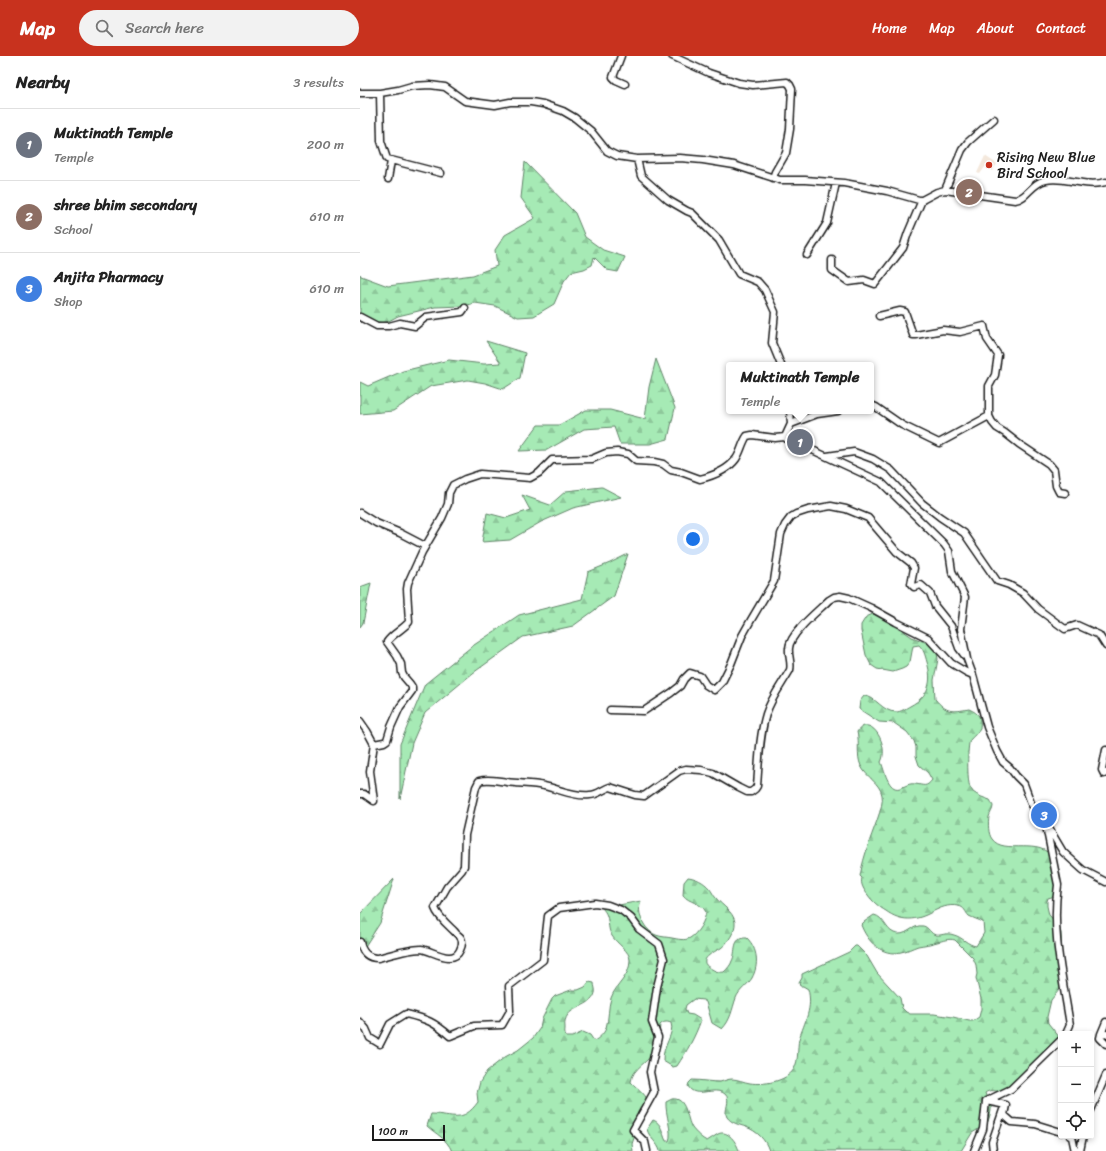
<!DOCTYPE html>
<html lang="en">
<head>
<meta charset="utf-8">
<style>
	:root { --surface:#fff; --page:#f2f2f2; --text:#222; --muted:#767676; --line:#e0e0e0; --accent:#c8321e }
	body { margin:0; font-family:Sriracha,sans-serif; background:var(--page); color:var(--text) }
	.controls { position:absolute; right:12px; bottom:12px; display:grid; overflow:hidden; border-radius:4px; box-shadow:0 2px 6px #0003 }
	.controls button { width:36px; height:36px; display:grid; place-items:center; padding:0; border:0; border-bottom:1px solid var(--line); background:var(--surface); color:var(--text); font:20px sans-serif }
	.scale { position:absolute; left:12px; bottom:10px; width:73px; box-sizing:border-box; padding-left:4px; border:2px solid #1c1c1c; border-top:0; font-size:11px; line-height:14px; white-space:nowrap; color:#1c1c1c; -webkit-text-stroke:3px #fff; paint-order:stroke }
	.you { position:absolute; left:333px; top:483px; width:14px; height:14px; margin:-10px; border:3px solid #fff; border-radius:50%; background:#1a73e8; box-shadow:0 0 0 6px #1a73e833 }
	.badge { display:grid; place-items:center; width:26px; height:26px; border-radius:50%; background:var(--accent); color:#fff; font-size:13px; font-weight:700 }
	.pin { position:absolute; translate:-50% -50%; border:2px solid #fff; box-shadow:0 1px 4px #0006 }
	.popup { position:absolute; left:366px; top:306px; width:148px; height:52px; box-sizing:border-box; display:grid; place-content:center; border-radius:4px; background:var(--surface); filter:drop-shadow(0 1px 3px #0005); font-size:13px; white-space:nowrap; color:var(--muted) }
	.popup b { font-size:15px; color:var(--text) }
	.popup::after { content:''; position:absolute; left:50%; top:100%; margin-left:-8px; border:8px solid transparent; border-top-color:var(--surface) }
	.list { margin:0; padding:0; list-style:none }
	h2 { display:flex; justify-content:space-between; align-items:center; height:52px; margin:0; padding:0 16px; font-size:17px }
	h2 small { font-size:13px; font-weight:400; color:var(--muted) }
	.list li { display:grid; grid-template-columns:26px 1fr auto; gap:12px; align-items:center; box-sizing:border-box; height:72px; padding:0 16px; border-top:1px solid var(--line) }
	.list b { display:block; font-size:15px; white-space:nowrap }
	.list p { margin:0; font-size:13px; white-space:nowrap; color:var(--muted) }
	.list em { font-size:13px; font-style:normal; color:var(--muted) }
	.icon { flex:none; width:22px; height:22px; fill:none; stroke:currentColor; stroke-width:2; stroke-linecap:round; stroke-linejoin:round }
	.map { position:relative; flex:none; width:746px; height:1095px; overflow:hidden }
	header { display:flex; align-items:center; gap:24px; box-sizing:border-box; height:56px; padding:0 20px; background:var(--accent); color:#fff }
	header strong { font-size:19px }
	nav { display:flex; gap:22px; margin-inline-start:auto; font-size:14px }
	.search { width:280px; height:36px; background:var(--page); display:flex; align-items:center; gap:10px; box-sizing:border-box; padding:0 14px; border-radius:22px; color:var(--muted); font-size:15px }
	main { display:flex }
	aside { flex:1; background:var(--surface) }
	.map>svg:first-child { display:block }
	.built { fill:#f4e8dc }
	.forest { fill:url(#forest-firs); stroke:#618368 }
	.lines { fill:none; stroke-linecap:round; stroke-linejoin:round }
	.minor-casing { stroke:#1c1c1c; stroke-width:9 }
	.minor { stroke:#fff; stroke-width:6 }
	.poi-dot { fill:#c8321e; stroke:#fff; stroke-width:1.5 }
	.labels { text-anchor:middle; dominant-baseline:central; stroke-width:3; stroke-linejoin:round; paint-order:stroke }
	.poi-label { font-size:14px; fill:#1c1c1c; stroke:#fff; text-anchor:start }
</style>
</head>
<body>
<header>
<strong>Map</strong>
<div class="search"><svg class="icon" aria-label="search" viewBox="0 0 24 24"><circle cx="10" cy="10" r="6"/><path d="M15 15l6 6"/></svg>Search here</div>
<nav><a>Home</a><a>Map</a><a>About</a><a>Contact</a></nav>
</header>
<main>
<aside>
<h2>Nearby<small>3 results</small></h2>
<ul class="list">
<li><span class="badge" style="background:#6b7280">1</span><div><b>Muktinath Temple</b><p>Temple</p></div><em>200 m</em></li>
<li><span class="badge" style="background:#8d6e63">2</span><div><b>shree bhim secondary</b><p>School</p></div><em>610 m</em></li>
<li><span class="badge" style="background:#3f7fe0">3</span><div><b>Anjita Pharmacy</b><p>Shop</p></div><em>610 m</em></li>
</ul>
</aside>
<div class="map">
<svg width="746" height="1095" viewBox="0 0 746 1095">
	<defs>
		<pattern id="forest-firs" width="22" height="20" patternUnits="userSpaceOnUse"><rect width="22" height="20" fill="#a6eab5"/><path d="M5 1l3.5 6h-7zM16 11l3.5 6h-7z" fill="#8ec89b"/></pattern>
	</defs>
	<rect width="100%" height="100%" fill="#fff"/>
	<filter id="ink" filterUnits="userSpaceOnUse"><feTurbulence type="fractalNoise" baseFrequency=".025" numOctaves="2"/><feDisplacementMap in="SourceGraphic" scale="8" xChannelSelector="R" yChannelSelector="G"/><feConvolveMatrix kernelMatrix="1 2 1 2 8 2 1 2 1" color-interpolation-filters="sRGB"/></filter>
	<g filter="url(#ink)">
		<!-- built -->
		<path class="built" d="M 625,100 L 637,108 L 632,115 L 625,111 L 620,118 L 617,117 Z"/>
		<!-- forest -->
		<path class="forest" d="M 165,106 L 215,157 L 225,181 L 243,194 L 265,201 L 258,216 L 247,214 L 234,201 L 232,209 L 224,213 L 211,216 L 204,225 L 194,248 L 174,260 L 158,261 L 135,250 L 115,247 L 104,250 L 75,251 L 38,260 L 25,267 L 17,266 L 0,259 L 0,218 L 1,220 L 28,230 L 113,219 L 137,210 L 135,194 L 145,179 L 175,162 L 161,142 Z
			M 126,285 L 165,297 L 160,322 L 143,333 L 125,327 L 108,324 L 71,330 L 33,355 L 0,358 L 0,326 L 8,330 L 43,315 L 89,304 L 124,308 L 141,307 Z
			M 296,303 L 315,352 L 308,383 L 290,388 L 260,388 L 254,371 L 224,373 L 187,394 L 159,395 L 178,369 L 199,369 L 226,354 L 250,354 L 285,363 L 289,331 Z
			M 242,431 L 261,441 L 213,452 L 181,466 L 150,484 L 122,486 L 127,457 L 146,462 L 170,454 L 162,439 L 190,449 L 206,435 Z
			M 268,498 L 254,540 L 213,570 L 163,581 L 113,617 L 65,657 L 52,687 L 40,743 L 40,688 L 65,628 L 111,591 L 159,559 L 222,543 L 228,516 L 250,507 Z
			M 11,527 L 3,567 L 0,571 L 0,531 Z
			M 513,558 L 519,558 L 552,581 L 570,588 L 576,592 L 578,603 L 574,624 L 575,643 C 587,657 592,656 609,653 C 620,658 621,661 620,673 C 618,677 613,680 610,684 C 607,690 607,725 610,731 C 611,733 612,734 613,736 C 618,740 624,742 630,744 C 631,745 632,748 633,750 C 633,754 630,757 629,761 C 628,767 628,778 632,783 C 644,800 680,780 694,803 C 694,804 696,808 697,809 C 698,815 696,833 695,840 L 688,842 L 687,845 L 687,850 L 689,859 L 699,870 L 701,877 L 703,929 L 691,944 L 687,961 L 688,967 L 700,982 L 701,988 L 656,1031 L 639,1036 C 634,1034 629,1034 625,1037 C 626,1042 630,1044 631,1049 C 632,1055 629,1062 627,1068 L 612,1077 L 601,1095 L 409,1095 C 406,1084 397,1075 386,1071 C 380,1069 371,1067 367,1061 C 363,1055 372,1044 365,1038 C 354,1029 335,1044 328,1030 L 329,1027 L 332,1024 C 341,1024 351,1026 360,1026 C 364,1025 368,1023 372,1023 C 377,1023 384,1026 390,1027 C 403,1029 426,1026 434,1013 C 439,1004 437,992 439,983 C 445,965 453,952 448,933 L 443,930 L 440,930 L 439,927 L 442,922 L 442,918 L 489,896 L 495,890 L 497,890 L 507,900 L 517,917 L 540,942 L 542,952 L 546,956 L 550,958 L 574,958 L 593,961 L 609,965 L 613,965 L 619,961 L 621,953 L 621,943 L 616,922 L 617,918 L 616,909 L 613,902 L 595,884 C 588,882 583,885 577,886 C 571,888 564,889 558,890 C 552,892 547,895 541,896 C 522,901 507,885 501,869 L 504,866 L 514,859 C 524,861 525,873 534,877 C 546,882 552,868 563,870 C 569,871 570,878 576,879 C 582,880 585,876 594,879 C 602,881 608,889 616,890 L 624,877 L 623,866 C 619,864 613,862 609,860 C 605,856 605,851 598,850 C 588,848 580,852 572,856 C 556,865 541,866 526,855 C 519,851 512,845 508,839 C 504,834 500,828 502,822 L 500,820 C 502,809 505,799 508,790 C 511,778 525,749 522,739 C 520,727 506,721 501,710 C 496,699 500,687 497,676 C 510,656 530,689 521,706 C 524,712 528,736 540,732 C 546,730 549,727 555,728 C 564,729 566,732 572,724 L 568,717 L 559,709 L 556,700 L 556,691 L 554,685 L 547,676 L 534,667 L 519,666 L 499,653 L 500,645 L 504,640 C 516,640 522,656 536,656 C 541,656 546,652 550,650 C 569,640 573,626 567,606 C 565,599 564,594 559,589 L 553,590 L 550,606 L 546,611 L 542,613 L 533,616 L 517,613 L 511,609 L 506,599 L 501,575 L 501,569 L 506,561 Z
			M 328,821 C 336,822 344,826 349,832 C 352,835 353,839 356,842 C 362,850 373,855 375,866 C 376,874 368,887 361,892 C 354,896 336,904 350,912 C 355,915 359,917 364,916 C 367,913 371,909 372,905 C 377,896 371,881 387,882 C 398,893 399,909 392,922 C 388,929 379,934 376,942 C 372,953 371,964 362,973 L 352,967 L 346,946 L 343,944 L 334,943 L 326,949 L 325,953 L 327,958 L 333,959 L 341,964 C 335,981 327,995 317,1010 L 313,1011 L 303,1005 C 302,990 315,978 311,967 C 306,965 303,966 300,969 C 299,977 300,987 296,994 C 289,1006 272,1012 271,1026 C 277,1033 285,1036 288,1046 L 274,1082 L 272,1088 L 273,1095 L 92,1095 C 86,1082 77,1079 67,1070 L 71,1058 C 93,1058 102,1068 118,1046 L 117,1037 L 120,1026 L 127,1015 L 145,1001 L 158,994 L 173,982 L 180,972 L 182,963 L 192,943 L 195,940 L 211,934 L 218,934 L 225,931 L 229,926 L 234,927 C 234,930 236,934 235,937 C 231,954 202,948 205,972 C 205,975 204,977 206,981 L 212,981 L 223,976 L 230,979 L 234,985 C 239,982 244,978 246,972 C 249,962 248,951 251,942 C 256,928 270,921 270,904 C 270,895 257,888 252,880 C 248,874 249,867 247,860 C 246,857 244,854 242,852 L 281,845 C 276,857 284,874 296,879 C 301,881 307,881 312,882 C 317,883 325,885 330,882 C 338,877 345,865 346,856 C 341,846 329,847 323,839 L 324,826 Z
			M 34,823 L 20,867 L 0,898 L 0,858 Z
			M 312,1043 C 327,1041 326,1062 332,1072 C 336,1077 342,1083 347,1085 C 351,1083 354,1080 358,1078 C 368,1073 377,1087 379,1095 L 300,1095 C 298,1087 289,1082 287,1073 L 293,1064 C 302,1067 302,1077 306,1085 L 309,1085 C 313,1076 305,1058 306,1046 Z"/>
		<g class="lines">
			<defs>
				<path id="minor" d="M 261,0 L 253,21 L 256,24 L 265,28
					M 312,0 L 349,17 L 379,27 L 393,29 L 427,26 L 430,29 L 432,33 L 430,73 L 426,97 L 415,116 L 413,122
					M 0,37 L 20,37 L 38,34 L 52,30 L 70,29 L 85,31 L 105,45 L 135,49 L 150,46 L 171,46 L 183,48 L 203,55 L 215,62 L 231,75 L 247,95 L 257,100 L 277,103 L 320,102 L 343,104 L 374,109 L 420,124 L 445,124 L 484,127 L 527,135 L 559,144 L 562,144 L 577,136 L 585,134 L 655,144 C 668,142 671,127 686,124 C 706,120 724,132 746,126
					M 20,37 L 21,85 L 27,103 L 81,117
					M 277,103 L 281,120 L 308,144 L 327,155 L 332,157 L 359,184 L 379,218 L 398,226 L 405,234 L 415,256 L 412,287 L 421,309
					M 28,123 L 31,105
					M 585,134 L 602,94 L 608,86 L 634,63
					M 447,199 L 467,167 L 476,127
					M 472,204 L 472,214 L 489,226 L 504,224 L 515,228 L 543,192 L 548,177 L 562,144
					M 0,261 L 17,270 L 29,270 L 40,267 L 55,270 L 66,261 L 102,256 L 105,252
					M 511,349 L 516,351 L 542,369 L 579,387 L 629,360 L 629,330 L 635,319 L 638,299 L 627,283 L 624,270 L 600,276 L 583,274 L 556,279 L 553,279 L 545,256 L 540,255 L 519,260
					M 430,355 L 431,368 L 425,381 L 433,390 L 446,391 L 521,426 L 584,488 L 589,495 L 592,515 L 605,541 L 601,573 L 607,603 L 613,619 L 627,671 L 637,695 L 643,706 L 650,712 L 656,720 L 664,728 L 671,747 L 676,757 L 684,764 L 703,796 L 723,814 L 746,826
					M 629,360 L 632,366 L 637,372 L 645,377 L 659,388 L 689,408 L 694,414 L 696,430 L 699,436 L 705,437
					M 431,368 L 457,358 L 478,355
					M 467,400 L 494,396 L 513,403 L 531,414 L 562,447 L 580,461 L 604,477 L 637,525 L 649,529 L 663,537 L 678,553 L 705,573 L 717,569 L 739,579 L 746,590
					M 0,457 L 16,467 L 40,477 L 65,490
					M 250,654 L 284,655 L 311,637 L 320,630 L 324,623 L 330,617 L 340,620 L 346,629 L 354,634 L 362,626 L 371,608 L 382,580 L 391,564 L 414,525 L 421,478 L 425,469 L 431,461 L 436,458 L 448,454 L 471,450 L 486,453 L 508,462 L 537,496 L 551,507 L 554,512 L 551,528 L 554,531 L 561,529 L 570,537 L 575,550 L 591,570 L 599,592 L 605,600
					M 0,665 L 7,675 L 14,688
					M 746,694 L 742,714 L 744,718 L 746,717
					M 0,738 L 4,738 L 14,745
					M 14,745 L 10,715 L 14,688 L 24,686 L 27,684 L 31,671 L 40,651 L 52,635 L 52,631 L 50,628 L 44,621 L 42,617 L 41,608 L 37,600 L 27,586 C 32,578 42,574 49,566 L 47,533 L 48,527 L 62,496 L 82,462 L 88,448 L 89,437 L 93,429 L 105,423 L 120,418 L 170,422 L 179,417 L 192,404 L 232,403 L 246,397 L 257,396 L 268,398 L 276,405 L 294,406 L 303,408 L 311,414 L 321,416 L 340,423 C 352,420 368,414 376,403 C 381,396 382,387 387,380 L 392,379 L 415,382 L 425,381
					M 686,770 L 698,829 C 691,875 703,924 710,969 L 706,978
					M 0,886 C 2,896 7,902 18,902 C 30,899 48,893 61,893 C 72,894 93,910 100,894 C 102,890 103,886 101,882 C 100,880 96,878 95,876 C 88,869 78,861 75,852 L 87,831 L 102,814 L 104,810 L 105,779 L 116,731 L 119,725 C 128,722 138,725 147,726 C 159,728 172,727 184,730 C 199,733 215,741 230,739 C 238,739 243,733 250,731 L 275,739 L 284,740 L 319,715 L 326,713 L 341,714 L 353,717 L 379,732 L 387,736 L 391,736 L 395,733 L 397,730 C 399,706 399,682 406,658 C 411,642 422,628 430,614 C 432,607 428,600 429,592 C 430,577 458,555 469,544 L 474,541 L 480,540 L 489,542 L 511,552 L 536,566 L 568,582 L 591,607 L 606,616 L 613,619
					M 0,966 L 6,973 L 10,982 L 20,988 L 30,968 L 46,958 C 67,963 74,966 90,980 L 114,970 L 142,969 L 150,955 L 149,930 L 183,904 L 188,860 L 199,852 L 235,847 L 248,849 L 261,854 L 271,862 L 279,873 L 299,888 L 304,903 L 297,931 L 292,966 L 298,981 L 290,1016 L 294,1036 L 273,1074 L 285,1086 L 287,1095
					M 746,966 L 741,978 L 743,979 L 746,978
					M 741,978 L 740,982 L 746,988
					M 626,1045 L 651,1033 L 701,984
					M 626,1045 L 646,1049 L 644,1059 L 652,1066 L 675,1068 L 701,1076
					M 731,1054 L 746,1019
					M 710,1080 L 712,1081 L 715,1095
					M 614,1095 L 623,1073 L 626,1045
					M 633,1095 L 632,1086 L 643,1054
					M 720,1095 L 723,1080"/>
			</defs>
			<!-- minor casing -->
			<use href="#minor" class="minor-casing"/>
			<!-- minor -->
			<use href="#minor" class="minor"/>
		</g>
	</g>
	<!-- markers -->
	<circle class="poi-dot" cx="629" cy="109" r="4"/>
	<g class="labels">
		<!-- poi labels -->
		<g class="poi-label">
			<text x="637" y="101">Rising New Blue<tspan x="637" dy="16">Bird School</tspan></text>
		</g>
	</g>
</svg>
<div class="controls">
<button>+</button>
<button>−</button>
<button><svg class="icon" aria-label="locate" viewBox="0 0 24 24"><circle cx="12" cy="12" r="6"/><path d="M12 2v4M12 18v4M2 12h4M18 12h4"/></svg></button>
</div>
<div class="scale">100 m</div>
<div class="you"></div>
<div class="pin badge" style="left:440px;top:386px;background:#6b7280">1</div>
<div class="popup"><b>Muktinath Temple</b>Temple</div>
<div class="pin badge" style="left:609px;top:136px;background:#8d6e63">2</div>
<div class="pin badge" style="left:684px;top:759px;background:#3f7fe0">3</div>
</div>
</main>
</body>
</html>
